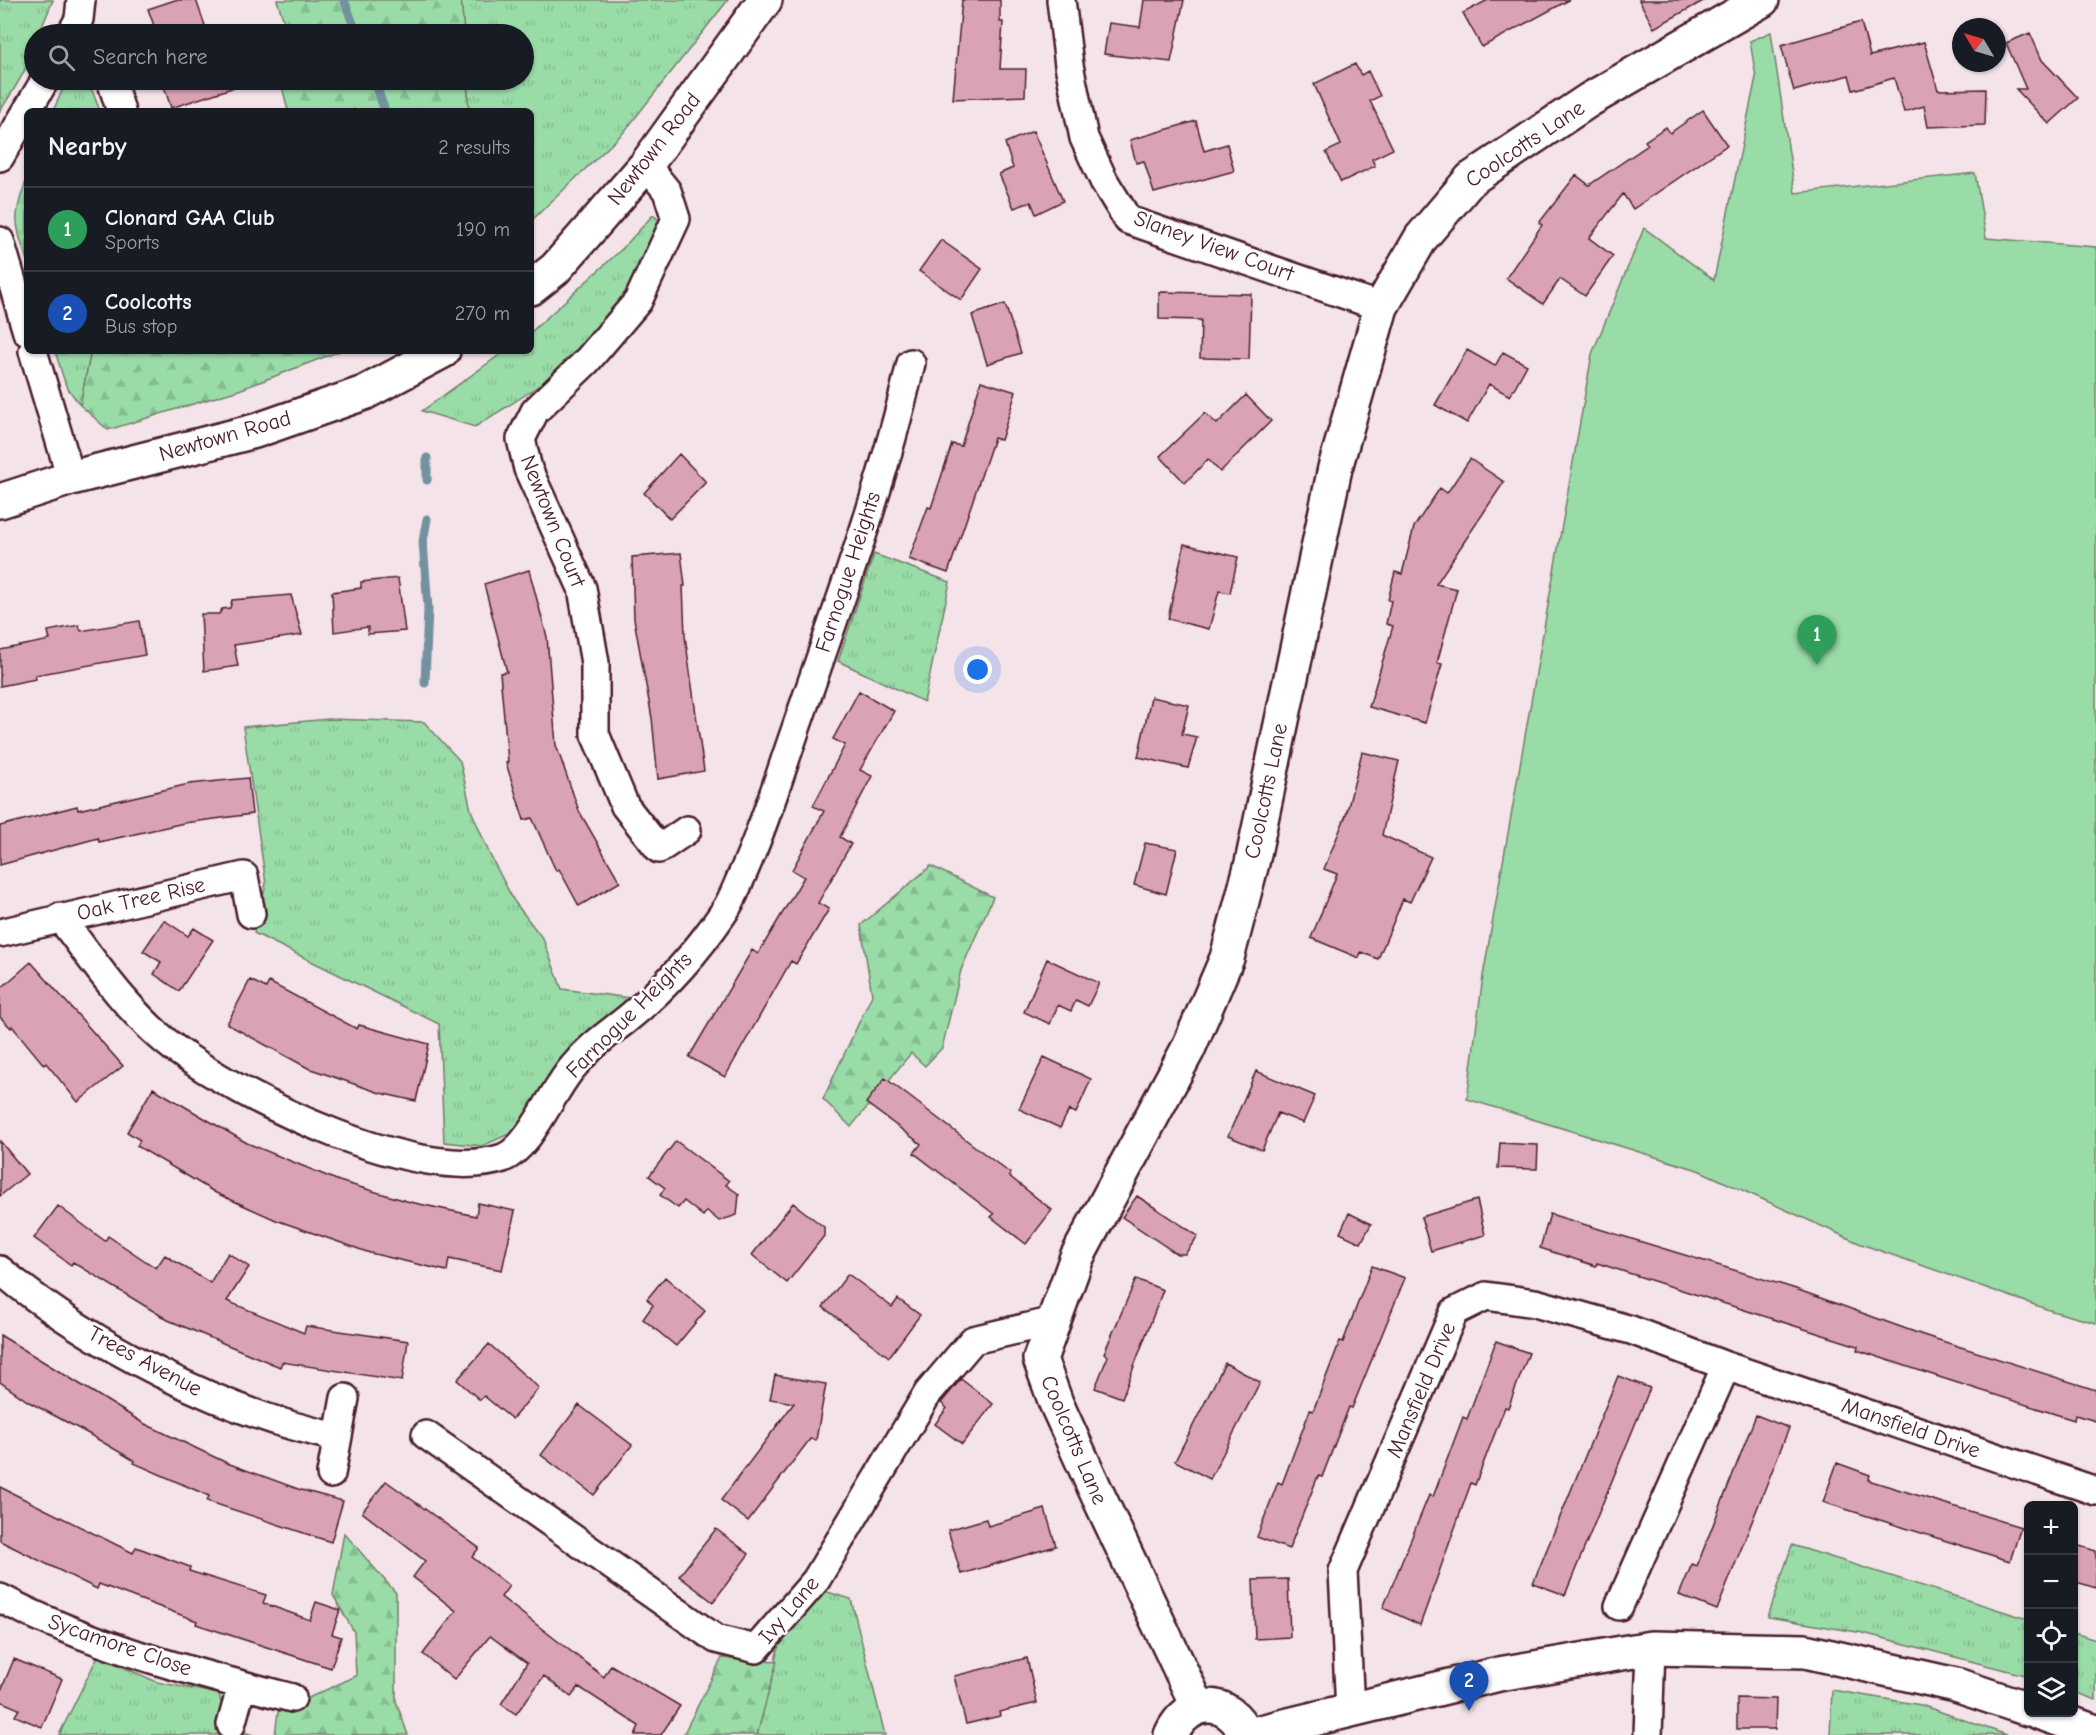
<!DOCTYPE html>
<html lang="en">
<head>
<meta charset="utf-8">
<style>
	:root { --surface:#171b24; --page:#20242c; --text:#f1f3f6; --muted:#9ea1a6; --line:#363941; --accent:#c8321e }
	body { margin:0; font-family:"Comic Neue",sans-serif; background:var(--page); color:var(--text) }
	.controls { position:absolute; right:18px; bottom:18px; display:grid; overflow:hidden; border-radius:9px; box-shadow:0 2px 4px #0004 }
	.controls button { width:54px; height:54px; display:grid; place-items:center; padding:0; border:0; border-bottom:2px solid var(--line); background:var(--surface); color:var(--text); font:30px sans-serif }
	.compass { position:absolute; left:1952px; top:18px; width:54px; height:54px; border-radius:50%; background:var(--surface); box-shadow:0 2px 4px #0004; rotate:308deg }
	.you { position:absolute; left:978px; top:670px; width:21px; height:21px; margin:-15px; border:4px solid #fff; border-radius:50%; background:#1a73e8; box-shadow:0 0 0 9px #1a73e833 }
	.badge { display:grid; place-items:center; width:39px; height:39px; border-radius:50%; background:var(--accent); color:#fff; font-size:20px; font-weight:700 }
	.pin { position:absolute; translate:-50% -50px; filter:drop-shadow(0 2px 3px #0008) }
	.pin::after { content:''; position:absolute; top:32px; width:21px; height:18px; background:inherit; clip-path:polygon(0 0,100% 0,50% 100%) }
	.list { margin:0; padding:0; list-style:none }
	h2 { display:flex; justify-content:space-between; align-items:center; height:78px; margin:0; padding:0 24px; font-size:26px }
	h2 small { font-size:20px; font-weight:400; color:var(--muted) }
	.list li { display:grid; grid-template-columns:39px 1fr auto; gap:18px; align-items:center; box-sizing:border-box; height:84px; padding:0 24px; border-top:2px solid var(--line) }
	.list b { display:block; font-size:22px; white-space:nowrap }
	.list p { margin:0; font-size:20px; white-space:nowrap; color:var(--muted) }
	.list em { font-size:20px; font-style:normal; color:var(--muted) }
	.icon { flex:none; width:33px; height:33px; fill:none; stroke:currentColor; stroke-width:2; stroke-linecap:round; stroke-linejoin:round }
	.map { position:relative; flex:none; width:2096px; height:1735px; overflow:hidden }
	.search { position:absolute; background:var(--surface); box-shadow:0 2px 4px #0004; left:24px; top:24px; width:510px; height:66px; display:flex; align-items:center; gap:15px; box-sizing:border-box; padding:0 21px; border-radius:33px; color:var(--muted); font-size:22px }
	.panel { position:absolute; background:var(--surface); box-shadow:0 2px 4px #0004; left:24px; top:108px; width:510px; height:246px; border-radius:9px }
	.map>svg:first-child { display:block }
	.grass { fill:url(#grass-tufts); stroke:#727e6a; stroke-width:1.5 }
	.forest { fill:url(#forest-firs); stroke:#727e6a; stroke-width:1.5 }
	.pitch { fill:#99dca8; stroke:#727e6a; stroke-width:1.5 }
	.lines { fill:none; stroke-linecap:round; stroke-linejoin:round }
	.stream { stroke:#73919f; stroke-width:9 }
	.building { fill:#daa3b5; stroke:#4a1f2b; stroke-width:1.5 }
	.street-casing { stroke:#4a1f2b; stroke-width:32 }
	.secondary-casing { stroke:#4a1f2b; stroke-width:38 }
	.street { stroke:#fff; stroke-width:27 }
	.secondary { stroke:#fff; stroke-width:33 }
	.labels { text-anchor:middle; dominant-baseline:central; stroke-width:5; stroke-linejoin:round; paint-order:stroke }
	.street-label { font-size:22px; fill:#4a1f2b; stroke:#fff }
</style>
</head>
<body>
<div class="map">
<svg width="2096" height="1735" viewBox="0 0 2096 1735">
	<defs>
		<pattern id="grass-tufts" width="24" height="20" patternUnits="userSpaceOnUse" patternTransform="scale(1.5)"><rect width="24" height="20" fill="#99dca8"/><path d="M3 7l-1-3M5 7V3M7 7l1-3M15 17l-1-3M17 17v-4M19 17l1-3" fill="none" stroke="#85bc91"/></pattern>
		<pattern id="forest-firs" width="22" height="20" patternUnits="userSpaceOnUse" patternTransform="scale(1.5)"><rect width="22" height="20" fill="#99dca8"/><path d="M5 1l3.5 6h-7zM16 11l3.5 6h-7z" fill="#85bc91"/></pattern>
	</defs>
	<rect width="100%" height="100%" fill="#f4e3e9"/>
	<filter id="ink" filterUnits="userSpaceOnUse"><feTurbulence type="fractalNoise" baseFrequency=".0167" numOctaves="2"/><feDisplacementMap in="SourceGraphic" scale="12" xChannelSelector="R" yChannelSelector="G"/><feConvolveMatrix kernelMatrix="1 2 1 2 8 2 1 2 1" color-interpolation-filters="sRGB"/></filter>
	<g filter="url(#ink)">
		<!-- grass -->
		<path class="grass" d="M 0,0 L 53,0 L 39,34 L 34,34 C 34,62 14,89 0,111 Z
			M 461,0 L 728,0 L 624,132 L 531,221 L 531,111 L 469,111 L 467,80 L 524,80 L 524,34 L 464,34 Z
			M 67,80 L 88,80 L 100,111 L 53,111 Z
			M 27,179 L 27,261 C 15,222 12,218 27,179 Z
			M 653,215 L 659,220 C 642,284 597,342 544,382 C 522,398 498,412 475,427 L 422,411 L 505,351 L 531,351 L 531,332 L 623,248 Z
			M 55,351 L 91,351 L 80,405 L 66,386 Z
			M 874,554 L 950,582 L 924,702 L 838,661 Z
			M 329,719 L 424,722 L 460,761 L 471,810 L 490,855 L 514,901 L 543,939 L 562,989 L 630,998 L 571,1045 L 514,1132 L 482,1146 L 444,1142 L 439,1024 L 254,933 L 266,884 L 243,727 Z
			M 1792,1545 L 2028,1619 L 2028,1676 L 1863,1633 L 1768,1617 Z
			M 824,1591 L 851,1599 L 885,1735 L 757,1735 L 779,1644 Z
			M 2074,1633 L 2096,1640 L 2096,1700 L 2074,1692 Z
			M 98,1656 L 157,1682 L 219,1694 L 223,1711 L 220,1724 L 253,1735 L 59,1735 Z
			M 1832,1690 L 1921,1705 L 2007,1735 L 1830,1735 Z"/>
		<!-- forest -->
		<path class="forest" d="M 277,0 L 461,0 L 464,34 L 288,34 Z
			M 288,80 L 467,80 L 469,111 L 288,111 L 283,90 Z
			M 91,351 L 340,351 L 239,390 L 108,430 L 80,405 Z
			M 931,866 L 993,897 L 961,970 L 942,1048 L 925,1066 L 911,1053 L 851,1127 L 823,1099 L 872,995 L 861,925 Z
			M 344,1533 L 396,1593 L 396,1701 L 408,1735 L 275,1735 L 278,1712 L 356,1676 L 354,1632 L 333,1595 Z
			M 722,1658 L 777,1661 L 757,1735 L 683,1735 Z"/>
		<!-- pitch -->
		<path class="pitch" d="M 1771,32 L 1795,193 L 1975,173 L 1986,238 L 2096,247 L 2096,1323 L 2052,1311 L 1861,1244 L 1698,1170 L 1467,1099 L 1483,976 L 1592,354 L 1644,228 L 1714,280 L 1756,77 L 1750,41 Z"/>
		<g class="lines">
			<!-- stream -->
			<path class="stream" d="M 344,0 L 357,34
				M 374,80 L 385,111
				M 427,480 L 427,458
				M 425,683 L 428,608 L 423,542 L 427,519"/>
		</g>
		<!-- building -->
		<path class="building" d="M 175,0 L 196,0 L 208,34 L 157,34 L 148,9 Z
			M 962,0 L 1000,0 L 1000,22 L 1003,22 L 1000,69 L 1026,69 L 1025,96 L 953,99 Z
			M 1144,0 L 1184,0 L 1171,62 L 1104,54 L 1109,23 L 1140,27 Z
			M 1488,0 L 1569,0 L 1482,47 L 1463,13 Z
			M 1639,0 L 1705,0 L 1654,28 Z
			M 1861,22 L 1870,56 L 1924,42 L 1938,90 L 1986,89 L 1985,125 L 1928,127 L 1924,106 L 1904,112 L 1894,78 L 1853,90 L 1849,75 L 1794,91 L 1781,45 Z
			M 2030,33 L 2042,60 L 2078,98 L 2049,124 L 2016,89 L 2026,89 L 2006,43 Z
			M 1355,64 L 1361,75 L 1368,71 L 1380,96 L 1370,101 L 1393,149 L 1372,159 L 1375,166 L 1341,182 L 1326,152 L 1341,145 L 1314,84 Z
			M 162,80 L 243,80 L 244,84 L 171,108 Z
			M 1703,110 L 1727,145 L 1633,209 L 1623,194 L 1589,238 L 1613,256 L 1585,296 L 1560,279 L 1543,304 L 1506,278 L 1542,225 L 1539,223 L 1576,175 L 1589,185 L 1648,145 L 1645,141 L 1666,127 L 1670,133 Z
			M 1196,121 L 1204,151 L 1227,144 L 1234,171 L 1154,193 L 1144,161 L 1136,163 L 1130,140 Z
			M 1033,131 L 1063,201 L 1036,214 L 1031,202 L 1014,208 L 999,174 L 1013,168 L 1005,143 Z
			M 941,240 L 982,269 L 961,300 L 919,271 Z
			M 1159,292 L 1251,294 L 1249,359 L 1200,358 L 1201,320 L 1159,319 Z
			M 1005,304 L 1021,353 L 987,364 L 972,315 Z
			M 1467,350 L 1495,366 L 1503,352 L 1527,365 L 1510,396 L 1489,384 L 1467,423 L 1435,405 Z
			M 981,381 L 1016,392 L 1001,440 L 994,438 L 948,573 L 909,559 L 928,507 L 931,508 L 952,444 L 961,446 Z
			M 1246,395 L 1271,421 L 1220,472 L 1208,459 L 1185,483 L 1160,456 L 1205,413 L 1217,424 Z
			M 679,454 L 706,482 L 670,519 L 644,493 Z
			M 1470,459 L 1504,482 L 1436,584 L 1457,589 L 1437,663 L 1442,664 L 1425,723 L 1369,707 L 1393,626 L 1386,624 L 1391,601 L 1388,600 L 1395,572 L 1402,574 L 1414,527 L 1440,488 L 1447,493 Z
			M 1184,544 L 1238,557 L 1230,593 L 1219,591 L 1209,629 L 1168,619 Z
			M 681,553 L 685,586 L 683,586 L 685,636 L 704,771 L 658,779 L 652,718 L 634,619 L 632,557 Z
			M 529,570 L 547,637 L 556,745 L 579,811 L 620,882 L 579,906 L 559,869 L 556,871 L 532,818 L 524,820 L 506,763 L 508,762 L 500,673 L 507,672 L 484,584 Z
			M 398,578 L 405,631 L 368,634 L 368,627 L 334,632 L 332,592 L 361,588 L 361,582 Z
			M 291,595 L 302,635 L 234,645 L 238,666 L 204,671 L 201,614 L 219,614 L 222,609 L 230,608 L 232,600 Z
			M 139,621 L 145,655 L 35,675 L 36,679 L 0,686 L 0,650 L 50,640 L 48,631 L 79,625 L 81,631 Z
			M 859,691 L 894,711 L 860,770 L 872,776 L 840,837 L 851,844 L 818,903 L 829,909 L 796,964 L 791,961 L 725,1077 L 689,1057 L 752,950 L 758,954 L 804,877 L 792,870 L 824,811 L 813,806 L 845,745 L 833,739 Z
			M 1151,697 L 1189,705 L 1182,734 L 1197,737 L 1188,768 L 1138,757 Z
			M 1362,752 L 1399,761 L 1382,835 L 1431,857 L 1410,902 L 1403,899 L 1378,959 L 1361,952 L 1359,958 L 1311,938 L 1337,874 L 1324,869 L 1346,815 Z
			M 248,778 L 252,814 L 184,823 L 99,842 L 98,838 L 0,865 L 0,826 L 77,806 L 78,810 L 189,784 Z
			M 1145,843 L 1177,849 L 1166,894 L 1134,885 Z
			M 164,920 L 188,936 L 194,928 L 213,940 L 179,991 L 154,974 L 161,962 L 143,951 Z
			M 1047,959 L 1099,983 L 1088,1006 L 1076,1000 L 1071,1011 L 1058,1005 L 1050,1024 L 1024,1012 Z
			M 31,962 L 123,1066 L 78,1102 L 46,1063 L 44,1065 L 12,1026 L 11,1028 L 0,1017 L 0,989 Z
			M 250,980 L 266,988 L 269,982 L 357,1029 L 359,1025 L 429,1044 L 416,1101 L 380,1093 L 308,1068 L 227,1024 Z
			M 1044,1057 L 1091,1079 L 1076,1113 L 1069,1110 L 1060,1128 L 1019,1109 Z
			M 1256,1071 L 1315,1096 L 1303,1123 L 1278,1113 L 1262,1150 L 1228,1136 Z
			M 885,1078 L 1011,1174 L 1009,1176 L 1052,1210 L 1026,1244 L 991,1217 L 994,1214 L 914,1153 L 921,1144 L 866,1103 Z
			M 153,1088 L 247,1143 L 339,1181 L 410,1202 L 476,1216 L 478,1203 L 515,1211 L 502,1270 L 449,1259 L 447,1271 L 370,1253 L 276,1220 L 216,1193 L 137,1146 L 140,1140 L 127,1132 Z
			M 0,1141 L 27,1174 L 0,1196 Z
			M 676,1141 L 729,1181 L 726,1185 L 739,1194 L 737,1215 L 719,1221 L 707,1211 L 703,1216 L 684,1201 L 678,1208 L 660,1195 L 665,1188 L 649,1176 Z
			M 1500,1143 L 1538,1145 L 1537,1169 L 1498,1168 Z
			M 1137,1196 L 1198,1236 L 1185,1254 L 1177,1254 L 1122,1217 Z
			M 1477,1200 L 1485,1235 L 1431,1251 L 1421,1217 Z
			M 793,1203 L 824,1227 L 824,1236 L 787,1283 L 752,1255 Z
			M 58,1206 L 105,1241 L 108,1236 L 156,1268 L 165,1255 L 210,1283 L 228,1253 L 249,1267 L 227,1301 L 304,1333 L 306,1326 L 408,1341 L 402,1381 L 282,1362 L 280,1367 L 168,1320 L 73,1262 L 71,1265 L 34,1238 Z
			M 1349,1213 L 1371,1224 L 1361,1243 L 1340,1233 Z
			M 1550,1214 L 1793,1288 L 1923,1335 L 2096,1390 L 2096,1421 L 2075,1415 L 2074,1420 L 1939,1377 L 1857,1350 L 1858,1346 L 1751,1312 L 1597,1263 L 1596,1266 L 1540,1248 Z
			M 1372,1266 L 1405,1278 L 1352,1408 L 1349,1407 L 1322,1477 L 1318,1476 L 1289,1549 L 1257,1537 L 1278,1482 L 1282,1484 L 1310,1410 L 1313,1411 L 1340,1341 L 1343,1342 Z
			M 848,1274 L 892,1307 L 898,1299 L 920,1315 L 889,1357 L 823,1307 Z
			M 665,1277 L 705,1311 L 676,1346 L 643,1319 L 653,1305 L 647,1299 Z
			M 1136,1279 L 1163,1290 L 1122,1398 L 1095,1388 L 1108,1356 L 1104,1353 Z
			M 0,1335 L 143,1423 L 227,1463 L 298,1489 L 343,1501 L 331,1542 L 207,1501 L 209,1496 L 134,1463 L 135,1461 L 87,1433 L 29,1402 L 0,1382 Z
			M 1496,1341 L 1529,1353 L 1508,1408 L 1505,1407 L 1475,1485 L 1471,1483 L 1420,1625 L 1383,1608 L 1429,1495 L 1433,1497 L 1463,1417 L 1467,1419 Z
			M 489,1344 L 539,1388 L 512,1419 L 484,1396 L 480,1400 L 457,1380 Z
			M 1225,1363 L 1260,1382 L 1210,1479 L 1175,1461 Z
			M 775,1375 L 826,1384 L 816,1440 L 810,1439 L 748,1521 L 721,1500 L 794,1403 L 770,1399 Z
			M 1618,1376 L 1650,1388 L 1565,1595 L 1533,1583 Z
			M 961,1379 L 993,1404 L 962,1444 L 935,1424 L 947,1408 L 941,1403 Z
			M 579,1405 L 632,1445 L 594,1495 L 541,1455 Z
			M 1756,1415 L 1789,1428 L 1717,1610 L 1679,1595 L 1692,1564 L 1697,1566 Z
			M 1837,1463 L 1870,1475 L 1868,1480 L 2021,1527 L 2010,1561 L 1823,1502 Z
			M 386,1481 L 479,1548 L 472,1557 L 509,1586 L 501,1597 L 604,1677 L 611,1665 L 680,1706 L 661,1735 L 635,1735 L 639,1726 L 579,1687 L 571,1697 L 544,1676 L 516,1714 L 501,1704 L 527,1663 L 490,1636 L 454,1680 L 423,1654 L 456,1611 L 413,1577 L 425,1561 L 362,1512 Z
			M 0,1487 L 133,1553 L 136,1547 L 190,1567 L 189,1571 L 266,1595 L 263,1603 L 310,1620 L 316,1602 L 340,1610 L 332,1634 L 341,1637 L 331,1668 L 196,1624 L 197,1621 L 99,1584 L 97,1589 L 0,1541 Z
			M 1045,1509 L 1056,1546 L 961,1574 L 948,1530 L 986,1519 L 988,1526 Z
			M 716,1529 L 749,1554 L 713,1602 L 679,1576 Z
			M 2073,1544 L 2096,1551 L 2096,1588 L 2073,1581 Z
			M 1288,1579 L 1290,1637 L 1255,1639 L 1253,1580 Z
			M 1027,1658 L 1037,1703 L 999,1712 L 1000,1716 L 966,1724 L 954,1676 Z
			M 14,1659 L 62,1679 L 42,1727 L 15,1716 L 19,1709 L 0,1701 L 0,1693 Z
			M 1737,1698 L 1776,1699 L 1775,1729 L 1737,1729 Z"/>
		<g class="lines">
			<defs>
				<path id="street" d="M 1061,0 L 1069,65 L 1084,138 L 1104,181 L 1128,220 L 1381,307
					M 71,34 L 79,19 L 81,0
					M 111,80 L 121,111
					M 0,157 L 45,80
					M 646,165 L 667,191 L 676,219 L 638,301 L 586,362 L 535,411 L 521,439 L 528,469 L 582,588 L 595,663 L 595,734 L 625,806 L 659,849 L 687,830
					M 0,241 L 27,332
					M 33,351 L 71,478
					M 60,917 C 94,962 129,1014 174,1048 C 242,1099 420,1186 503,1158 C 530,1148 553,1089 573,1067 C 590,1046 607,1035 627,1019 C 664,989 697,952 724,912 C 732,901 737,886 743,873 C 763,829 777,783 793,737 C 835,614 882,490 911,363
					M 0,933 L 244,876 L 251,914
					M 0,1270 C 90,1345 223,1413 337,1437
					M 426,1435 L 716,1639 L 756,1649 L 816,1580 L 928,1393 L 973,1340 L 1054,1321
					M 331,1474 L 345,1398
					M 0,1598 C 91,1646 192,1672 292,1698
					M 1619,1606 L 1726,1366
					M 1350,1710 L 1343,1571 L 1454,1312 L 1486,1296 L 1535,1303 L 1631,1330 L 1726,1366 L 2096,1491
					M 231,1725 L 242,1685
					M 1648,1735 L 1651,1648"/>
				<path id="secondary" d="M 531,288 L 555,269 L 646,165 L 765,0
					M 0,501 L 71,478 L 255,431 L 364,393 L 443,351
					M 1198,1707 L 1095,1489 L 1056,1403 L 1040,1359 L 1077,1257 L 1188,1049 L 1227,958 L 1252,863 L 1335,468 L 1381,307 L 1421,238 L 1471,179 L 1589,100 L 1762,0
					M 2038,1712 L 2096,1732
					M 1171,1735 C 1188,1697 1229,1696 1246,1735
					M 1248,1735 L 1499,1674 L 1651,1648 L 1805,1651 L 1956,1685 L 2028,1709"/>
			</defs>
			<!-- street casing -->
			<use href="#street" class="street-casing"/>
			<!-- secondary casing -->
			<use href="#secondary" class="secondary-casing"/>
			<!-- street -->
			<use href="#street" class="street"/>
			<!-- secondary -->
			<use href="#secondary" class="secondary"/>
		</g>
	</g>
	<g class="labels">
		<!-- street labels -->
		<g class="street-label">
			<text transform="translate(1525 144) rotate(-34)">Coolcotts Lane</text>
			<text transform="translate(654 149) rotate(-52)">Newtown Road</text>
			<text transform="translate(1214 246) rotate(20)">Slaney View Court</text>
			<text transform="translate(225 436) rotate(-16)">Newtown Road</text>
			<text transform="translate(553 521) rotate(68)">Newtown Court</text>
			<text transform="translate(848 572) rotate(-72)">Farnogue Heights</text>
			<text transform="translate(1266 791) rotate(-78)">Coolcotts Lane</text>
			<text transform="translate(141 899) rotate(-13)">Oak Tree Rise</text>
			<text transform="translate(629 1015) rotate(-45)">Farnogue Heights</text>
			<text transform="translate(145 1361) rotate(28)">Trees Avenue</text>
			<text transform="translate(1421 1390) rotate(-67)">Mansfield Drive</text>
			<text transform="translate(1911 1428) rotate(19)">Mansfield Drive</text>
			<text transform="translate(1074 1440) rotate(67)">Coolcotts Lane</text>
			<text transform="translate(789 1610) rotate(-50)">Ivy Lane</text>
			<text transform="translate(120 1645) rotate(19)">Sycamore Close</text>
		</g>
	</g>
</svg>
<div class="controls">
<button>+</button>
<button>−</button>
<button><svg class="icon" aria-label="locate" viewBox="0 0 24 24"><circle cx="12" cy="12" r="6"/><path d="M12 2v4M12 18v4M2 12h4M18 12h4"/></svg></button>
<button><svg class="icon" aria-label="layers" viewBox="0 0 24 24"><path d="M12 4l9 5-9 5-9-5zM3 14l9 5 9-5"/></svg></button>
</div>
<svg class="compass" viewBox="-18 -18 36 36"><path d="M0-13l5 13h-10z" fill="#e53935"/><path d="M0 13l5-13h-10z" fill="#9ea1a6"/></svg>
<div class="you"></div>
<div class="pin badge" style="left:1817px;top:665px;background:#2e9e5b">1</div>
<div class="pin badge" style="left:1469px;top:1711px;background:#1a4fb4">2</div>
<div class="search"><svg class="icon" aria-label="search" viewBox="0 0 24 24"><circle cx="10" cy="10" r="6"/><path d="M15 15l6 6"/></svg>Search here</div>
<section class="panel">
<h2>Nearby<small>2 results</small></h2>
<ul class="list">
<li><span class="badge" style="background:#2e9e5b">1</span><div><b>Clonard GAA Club</b><p>Sports</p></div><em>190 m</em></li>
<li><span class="badge" style="background:#1a4fb4">2</span><div><b>Coolcotts</b><p>Bus stop</p></div><em>270 m</em></li>
</ul>
</section>
</div>
</body>
</html>
